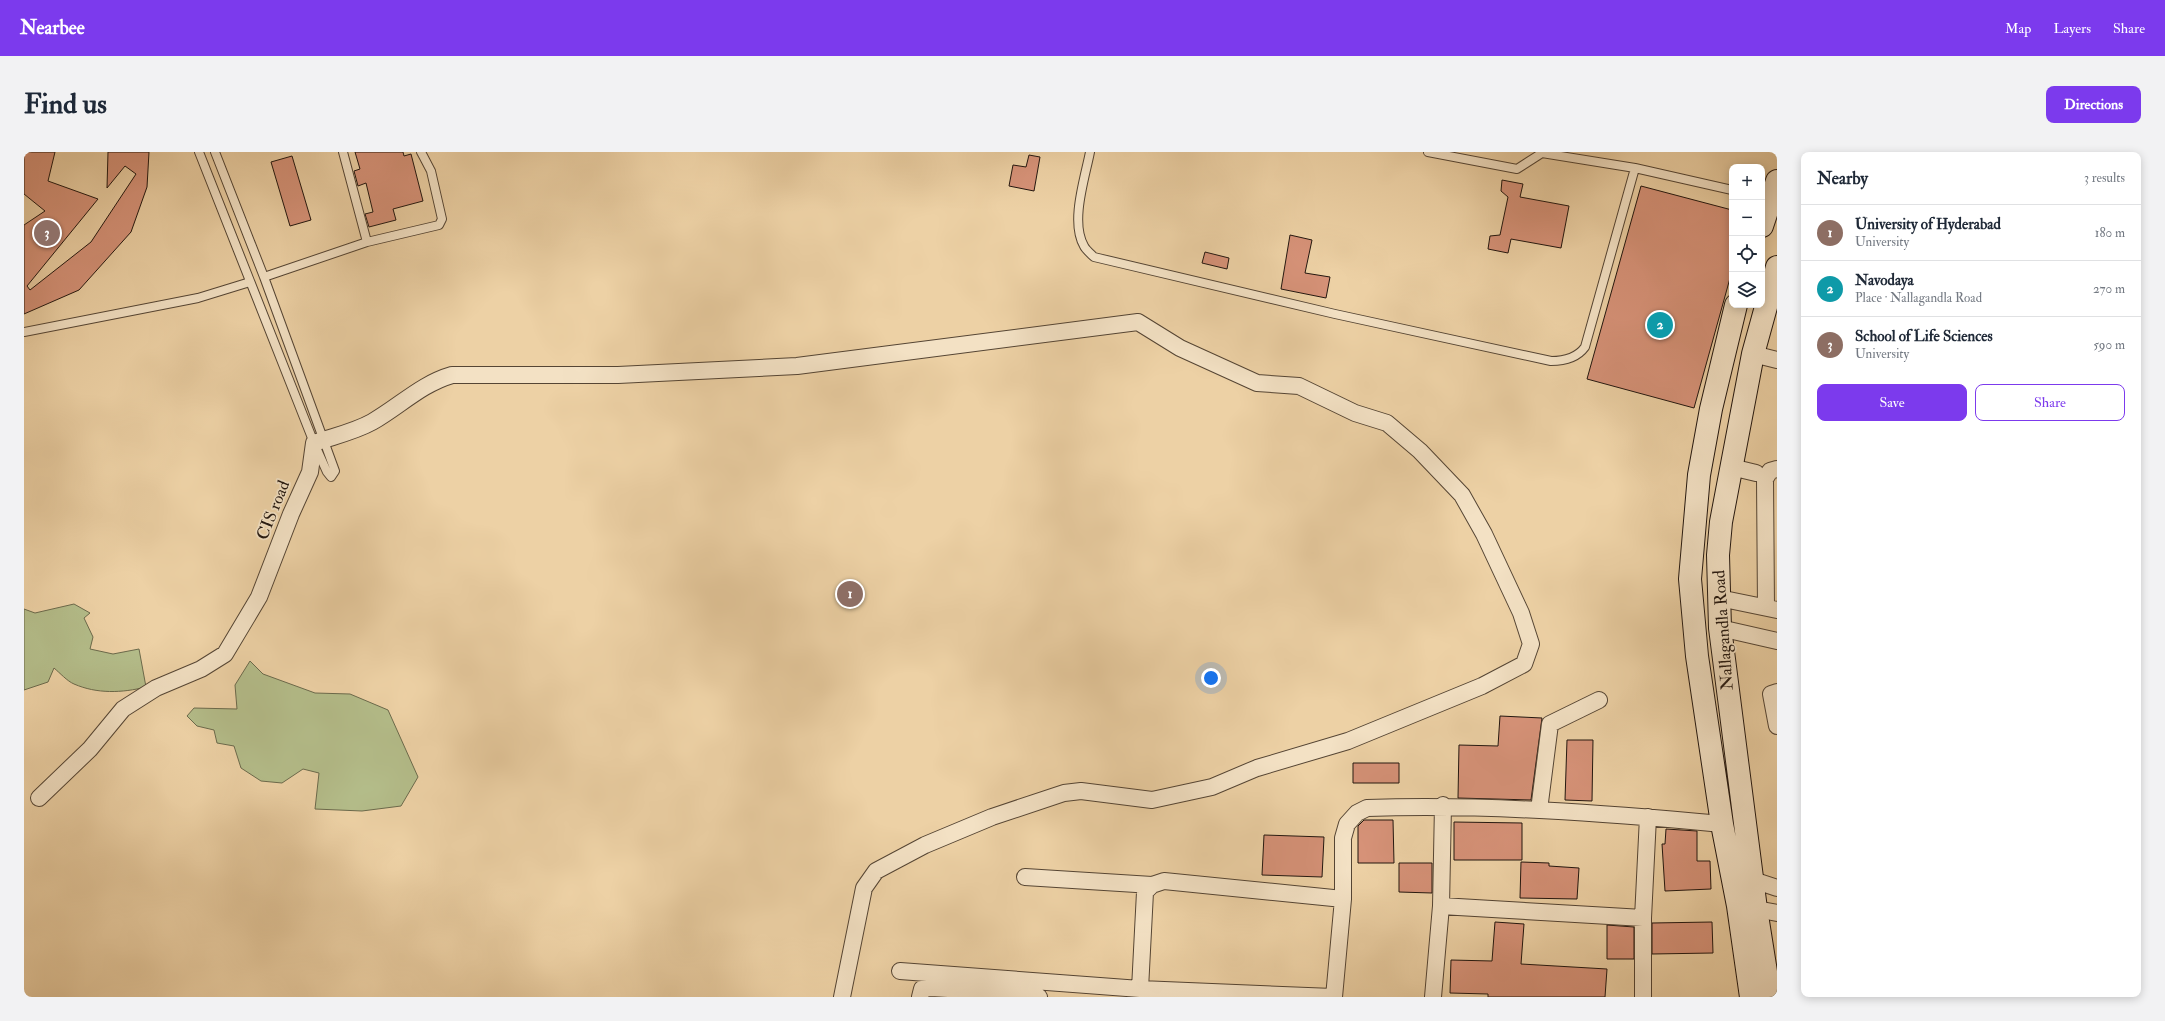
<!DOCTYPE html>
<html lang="en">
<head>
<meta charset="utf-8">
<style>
	:root { --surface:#fff; --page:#f2f2f3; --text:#1f2937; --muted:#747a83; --line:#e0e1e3; --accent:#7c3aed }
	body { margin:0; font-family:"IM FELL Double Pica",serif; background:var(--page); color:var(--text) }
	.controls { position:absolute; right:12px; top:12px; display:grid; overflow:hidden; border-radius:8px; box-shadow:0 2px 10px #0003 }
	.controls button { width:36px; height:36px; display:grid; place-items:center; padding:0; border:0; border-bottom:1px solid var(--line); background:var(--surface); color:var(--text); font:20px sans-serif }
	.you { position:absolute; left:1187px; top:526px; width:14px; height:14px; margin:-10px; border:3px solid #fff; border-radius:50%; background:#1a73e8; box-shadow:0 0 0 6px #1a73e833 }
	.badge { display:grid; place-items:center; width:26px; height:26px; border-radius:50%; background:var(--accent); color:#fff; font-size:13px; font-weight:700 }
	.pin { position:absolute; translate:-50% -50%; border:2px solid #fff; box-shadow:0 1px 4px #0006 }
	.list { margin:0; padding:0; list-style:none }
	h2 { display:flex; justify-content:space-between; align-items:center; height:52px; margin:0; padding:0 16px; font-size:17px }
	h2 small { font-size:13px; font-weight:400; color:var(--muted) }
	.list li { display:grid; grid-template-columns:26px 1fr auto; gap:12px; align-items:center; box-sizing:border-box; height:56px; padding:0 16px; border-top:1px solid var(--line) }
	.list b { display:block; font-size:15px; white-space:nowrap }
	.list p { margin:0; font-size:13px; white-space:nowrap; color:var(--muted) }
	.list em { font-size:13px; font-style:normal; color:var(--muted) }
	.actions { display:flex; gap:8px; padding:12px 16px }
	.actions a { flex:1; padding:9px 0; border:1px solid var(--accent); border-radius:8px; text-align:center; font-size:14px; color:var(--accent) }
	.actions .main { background:var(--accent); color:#fff }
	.icon { flex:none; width:22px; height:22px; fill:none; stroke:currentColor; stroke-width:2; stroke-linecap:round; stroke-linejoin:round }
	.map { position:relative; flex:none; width:1753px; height:845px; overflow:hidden; border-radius:8px }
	header { display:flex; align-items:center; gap:24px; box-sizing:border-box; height:56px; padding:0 20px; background:var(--accent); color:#fff }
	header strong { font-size:19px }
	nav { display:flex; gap:22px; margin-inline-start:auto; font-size:14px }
	.intro { display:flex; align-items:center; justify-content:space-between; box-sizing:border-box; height:96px; padding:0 24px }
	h1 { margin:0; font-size:28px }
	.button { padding:10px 18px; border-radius:8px; background:var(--accent); color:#fff; font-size:14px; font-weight:700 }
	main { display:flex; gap:24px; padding:0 24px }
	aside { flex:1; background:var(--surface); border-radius:8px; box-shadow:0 2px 10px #0003 }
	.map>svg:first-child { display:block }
	.green { fill:#b4bd8a; stroke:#6b6a4c }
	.building { fill:#d69278; stroke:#22160f }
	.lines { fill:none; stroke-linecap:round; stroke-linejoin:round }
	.service-casing { stroke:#554534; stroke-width:10 }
	.minor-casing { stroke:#554534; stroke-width:18 }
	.secondary-casing { stroke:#22160f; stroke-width:24 }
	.service { stroke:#f3e1c4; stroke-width:8 }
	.minor { stroke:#f3e1c4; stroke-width:16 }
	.secondary { stroke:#f3e1c4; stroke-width:22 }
	.labels { text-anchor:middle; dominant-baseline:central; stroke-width:3.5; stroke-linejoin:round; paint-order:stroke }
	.street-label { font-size:17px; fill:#22160f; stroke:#f3e1c4 }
</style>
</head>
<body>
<header>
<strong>Nearbee</strong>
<nav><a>Map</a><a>Layers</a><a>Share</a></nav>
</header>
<div class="intro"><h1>Find us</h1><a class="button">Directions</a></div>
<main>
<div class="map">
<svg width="1753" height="845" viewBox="0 0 1753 845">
	<rect width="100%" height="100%" fill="#edd1a5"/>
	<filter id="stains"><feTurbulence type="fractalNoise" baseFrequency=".005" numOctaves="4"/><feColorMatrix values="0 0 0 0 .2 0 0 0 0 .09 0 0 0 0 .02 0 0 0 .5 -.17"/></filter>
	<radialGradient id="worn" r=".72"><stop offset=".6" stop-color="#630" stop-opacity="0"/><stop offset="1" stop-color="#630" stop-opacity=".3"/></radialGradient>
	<!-- green -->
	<path class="green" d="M 50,452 L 66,461 L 60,466 L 69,485 L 66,497 L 89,502 L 115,497 L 122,535 C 98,541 73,542 50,532 C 43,529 36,521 30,516 L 24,530 L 0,538 L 0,457 L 11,461 Z
		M 226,509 L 239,522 L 291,541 L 326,542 L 364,558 L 394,625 L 377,654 L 338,659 L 291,657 L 295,621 L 279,617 L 258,631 L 237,629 L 217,616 L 210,594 L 193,591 L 190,578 L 173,574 L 163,564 L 170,556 L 213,557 L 211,533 Z"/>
	<!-- building -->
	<path class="building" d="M 0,0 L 31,0 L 24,29 L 74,47 L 3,134 L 6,138 L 67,90 L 112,22 L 101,14 L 83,36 L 84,0 L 125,0 L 123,35 L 107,80 L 55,138 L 0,162 L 0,73 L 21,59 L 0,42 Z
		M 331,0 L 379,0 L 380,4 L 387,2 L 399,49 L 369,57 L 372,68 L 345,75 L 341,62 L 349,60 L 342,31 L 334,34 L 330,19 L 336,17 Z
		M 1005,3 L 1016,5 L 1010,39 L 985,34 L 989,13 L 1002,15 Z
		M 268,4 L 287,68 L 266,74 L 247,10 Z
		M 1478,28 L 1499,32 L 1496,45 L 1545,54 L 1537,96 L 1487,87 L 1484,101 L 1464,97 L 1466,84 L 1476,83 L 1484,45 L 1477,39 Z
		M 1617,34 L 1708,58 L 1708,119 L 1670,256 L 1563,227 Z
		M 1266,83 L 1288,88 L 1281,121 L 1306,125 L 1302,146 L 1257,137 Z
		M 1181,100 L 1205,106 L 1203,117 L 1178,111 Z
		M 1476,564 L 1518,566 L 1507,648 L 1434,646 L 1435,593 L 1474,594 Z
		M 1543,588 L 1569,588 L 1568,649 L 1541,648 Z
		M 1329,611 L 1375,611 L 1375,631 L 1329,631 Z
		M 1340,668 L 1369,668 L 1370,711 L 1334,711 L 1334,674 Z
		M 1430,670 L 1498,671 L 1498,708 L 1430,708 Z
		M 1642,677 L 1673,679 L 1673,709 L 1686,709 L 1687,737 L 1641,739 L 1638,692 L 1641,692 Z
		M 1240,683 L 1300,685 L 1298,725 L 1238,723 Z
		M 1497,710 L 1525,711 L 1525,714 L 1555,716 L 1553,747 L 1496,746 Z
		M 1375,711 L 1408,711 L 1408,741 L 1375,740 Z
		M 1471,770 L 1500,772 L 1497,812 L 1583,817 L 1581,845 L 1464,845 L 1464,842 L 1426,841 L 1427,808 L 1468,809 Z
		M 1688,770 L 1689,801 L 1628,802 L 1628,771 Z
		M 1583,773 L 1610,775 L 1610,807 L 1583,807 Z"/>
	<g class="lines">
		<defs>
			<path id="service" d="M 175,0 L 290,291 L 303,320 L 307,325 L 311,319 L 240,125
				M 191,0 L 240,125 L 343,90 L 415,73 L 418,67 L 407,19 L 397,0
				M 319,0 L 343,90
				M 1066,0 C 1061,26 1046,70 1060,94 C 1062,98 1067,102 1070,105 L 1311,162 L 1527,209 C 1540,209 1553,206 1561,195 L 1611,16
				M 1404,0 L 1493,17 L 1518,1 L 1611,16 L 1708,38
				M 0,180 L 174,146 L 226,130"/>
			<path id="minor" d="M 1729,202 L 1753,208
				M 1707,315 L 1732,321
				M 1695,446 L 1753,458
				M 1742,455 L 1741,327 L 1746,319 L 1753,317
				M 1696,476 L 1753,489
				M 1753,540 L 1747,542 L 1753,574
				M 15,646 L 66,597 L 99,557 L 132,536 L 177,517 L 201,502 L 235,445 L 267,362 L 286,320 L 290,291 C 310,284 330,280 348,270 C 376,254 397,232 428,223 L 594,223 L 773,214 L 1114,170 L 1156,196 L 1233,231 L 1275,234 L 1331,261 L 1363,271 L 1396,299 L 1438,343 L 1460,382 L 1497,461 L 1507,492 L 1500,512 L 1458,534 L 1324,589 L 1233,616 L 1188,635 L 1128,648 L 1057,639 L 1040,641 L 968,665 L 901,693 L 852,719 L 840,736 L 818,845
				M 1515,658 L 1526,572 L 1575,548
				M 1001,725 L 1128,733
				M 1729,728 L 1753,736
				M 1417,754 L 1619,766
				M 1732,757 L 1753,761
				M 876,819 L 1116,837 L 1309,845
				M 1116,837 L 1121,740 L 1128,733 L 1140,729 L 1319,747
				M 896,845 L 898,837 L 907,836 L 1009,842 L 1015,845
				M 1310,845 L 1319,747 L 1319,686 L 1323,672 L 1333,661 L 1343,656 C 1462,652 1580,661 1698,672
				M 1409,845 L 1417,754 L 1419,653
				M 1619,845 L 1619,766 L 1624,665"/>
			<path id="secondary" d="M 1738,74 L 1753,29
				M 1712,153 L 1687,257 L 1675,323 L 1666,427 L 1673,504 L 1698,672 L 1714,754 L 1727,845
				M 1746,845 L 1732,757 L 1696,476 L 1694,403 L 1697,370 L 1729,202 L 1753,115"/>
		</defs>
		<!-- service casing -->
		<use href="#service" class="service-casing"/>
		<!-- minor casing -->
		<use href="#minor" class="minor-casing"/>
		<!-- secondary casing -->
		<use href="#secondary" class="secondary-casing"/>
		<!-- service -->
		<use href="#service" class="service"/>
		<!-- minor -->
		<use href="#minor" class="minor"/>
		<!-- secondary -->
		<use href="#secondary" class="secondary"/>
	</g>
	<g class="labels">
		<!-- street labels -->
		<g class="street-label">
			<text transform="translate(249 358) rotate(-68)">CIS road</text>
			<text transform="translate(1699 478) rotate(-94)">Nallagandla Road</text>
		</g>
	</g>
	<rect width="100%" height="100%" filter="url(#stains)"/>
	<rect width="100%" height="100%" fill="url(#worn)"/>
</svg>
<div class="controls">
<button>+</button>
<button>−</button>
<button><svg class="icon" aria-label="locate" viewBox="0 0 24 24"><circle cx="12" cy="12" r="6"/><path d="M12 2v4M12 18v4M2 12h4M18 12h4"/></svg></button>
<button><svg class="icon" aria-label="layers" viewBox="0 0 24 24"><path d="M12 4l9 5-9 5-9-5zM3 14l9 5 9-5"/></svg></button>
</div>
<div class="you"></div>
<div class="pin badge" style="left:826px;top:442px;background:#8d6e63">1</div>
<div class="pin badge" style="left:1636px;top:173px;background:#0f9aa8">2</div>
<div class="pin badge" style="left:23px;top:81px;background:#8d6e63">3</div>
</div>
<aside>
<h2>Nearby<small>3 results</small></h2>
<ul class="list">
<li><span class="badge" style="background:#8d6e63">1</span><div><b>University of Hyderabad</b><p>University</p></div><em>180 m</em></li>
<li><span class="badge" style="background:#0f9aa8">2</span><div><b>Navodaya</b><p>Place · Nallagandla Road</p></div><em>270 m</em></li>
<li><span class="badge" style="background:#8d6e63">3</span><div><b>School of Life Sciences</b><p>University</p></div><em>590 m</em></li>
</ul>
<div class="actions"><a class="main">Save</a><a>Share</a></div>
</aside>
</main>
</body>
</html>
